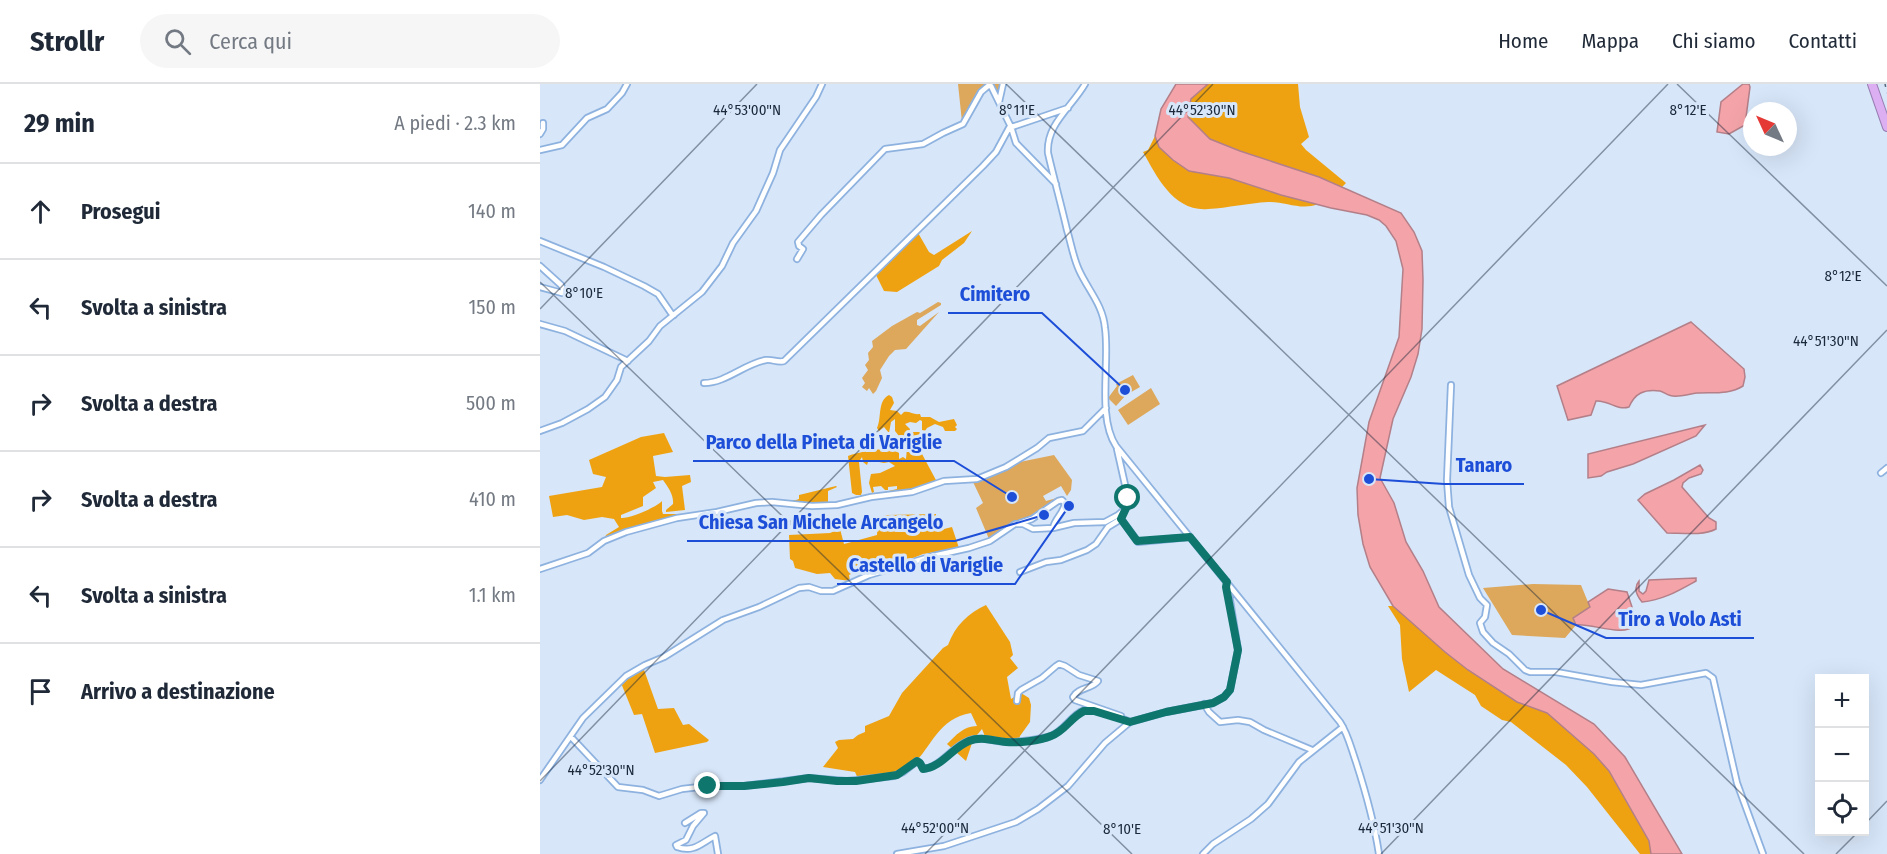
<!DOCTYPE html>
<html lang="it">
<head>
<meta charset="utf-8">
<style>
	:root { --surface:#fff; --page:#f6f6f7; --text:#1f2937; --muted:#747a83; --line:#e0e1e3 }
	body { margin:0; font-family:"Fira Sans Condensed",sans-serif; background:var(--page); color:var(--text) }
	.controls { position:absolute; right:18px; bottom:18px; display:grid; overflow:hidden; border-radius:0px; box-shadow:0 6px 24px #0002 }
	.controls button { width:54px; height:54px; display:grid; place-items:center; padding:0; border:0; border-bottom:2px solid var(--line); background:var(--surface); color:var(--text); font:30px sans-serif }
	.compass { position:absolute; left:1203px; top:18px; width:54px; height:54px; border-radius:50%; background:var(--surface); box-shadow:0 6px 24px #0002; rotate:314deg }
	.stop { position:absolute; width:18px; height:18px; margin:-14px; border:4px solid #0f766e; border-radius:50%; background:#fff }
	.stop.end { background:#0f766e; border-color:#fff; box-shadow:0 2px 6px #0008 }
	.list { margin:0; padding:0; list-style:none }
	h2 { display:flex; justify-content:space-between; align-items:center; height:78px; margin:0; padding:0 24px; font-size:26px }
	h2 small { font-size:20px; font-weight:400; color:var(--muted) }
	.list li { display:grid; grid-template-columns:39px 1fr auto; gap:18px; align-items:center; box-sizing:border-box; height:96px; padding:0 24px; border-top:2px solid var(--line) }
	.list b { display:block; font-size:22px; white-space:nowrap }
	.list em { font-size:20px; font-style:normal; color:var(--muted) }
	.icon { flex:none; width:33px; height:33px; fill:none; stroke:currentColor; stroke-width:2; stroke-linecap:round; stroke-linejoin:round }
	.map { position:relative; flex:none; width:1347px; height:770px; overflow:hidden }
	header { display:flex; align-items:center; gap:36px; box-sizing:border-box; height:84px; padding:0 30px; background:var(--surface); border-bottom:2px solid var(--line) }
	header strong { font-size:28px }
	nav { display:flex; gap:33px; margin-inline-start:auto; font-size:21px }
	.search { width:420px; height:54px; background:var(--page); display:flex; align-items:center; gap:15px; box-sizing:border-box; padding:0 21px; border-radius:33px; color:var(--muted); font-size:22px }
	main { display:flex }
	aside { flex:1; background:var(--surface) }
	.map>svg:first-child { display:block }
	.green { fill:#dda85b }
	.forest { fill:#efa211 }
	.water { fill:#f4a4a9; stroke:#b37f88; stroke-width:1.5 }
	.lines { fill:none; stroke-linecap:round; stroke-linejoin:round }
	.minor-casing { stroke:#8eb2df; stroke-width:8 }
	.highway-casing { stroke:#987fb2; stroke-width:10 }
	.minor { stroke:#fff; stroke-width:4.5 }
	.highway { stroke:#dcaef2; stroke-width:8 }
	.rail { stroke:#566477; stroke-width:1.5; stroke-dasharray:3 6; stroke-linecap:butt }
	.route { stroke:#0f766e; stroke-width:8 }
	.ticks { fill:none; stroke:#1b293b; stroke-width:1.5; stroke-opacity:0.45 }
	.ticks-label { font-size:15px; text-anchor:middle; fill:#1b293b; stroke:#d7e6f9; stroke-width:6; stroke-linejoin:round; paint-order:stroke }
	.leader { fill:none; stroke:#1d4ed8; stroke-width:2 }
	.callout-dot { fill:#1d4ed8; stroke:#d7e6f9; stroke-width:2 }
	.callout-label { font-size:20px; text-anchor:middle; font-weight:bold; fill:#1d4ed8; stroke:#d7e6f9; stroke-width:6; stroke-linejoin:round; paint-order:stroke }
</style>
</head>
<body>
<header>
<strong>Strollr</strong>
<div class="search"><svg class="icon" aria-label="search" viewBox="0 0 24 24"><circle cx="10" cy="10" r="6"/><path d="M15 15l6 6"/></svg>Cerca qui</div>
<nav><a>Home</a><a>Mappa</a><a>Chi siamo</a><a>Contatti</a></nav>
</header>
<main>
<aside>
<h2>29 min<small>A piedi · 2.3 km</small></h2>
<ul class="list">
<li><svg class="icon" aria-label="ahead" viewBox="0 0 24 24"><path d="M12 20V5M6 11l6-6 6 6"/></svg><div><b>Prosegui</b></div><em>140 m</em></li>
<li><svg class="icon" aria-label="left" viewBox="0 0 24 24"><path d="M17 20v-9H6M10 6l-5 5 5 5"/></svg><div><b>Svolta a sinistra</b></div><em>150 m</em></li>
<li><svg class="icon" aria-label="right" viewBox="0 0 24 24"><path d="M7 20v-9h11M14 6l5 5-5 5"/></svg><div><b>Svolta a destra</b></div><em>500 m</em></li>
<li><svg class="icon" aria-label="right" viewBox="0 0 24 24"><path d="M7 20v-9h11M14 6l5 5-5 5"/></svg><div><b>Svolta a destra</b></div><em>410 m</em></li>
<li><svg class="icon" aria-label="left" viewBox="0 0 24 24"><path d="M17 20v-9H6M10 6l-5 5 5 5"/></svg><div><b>Svolta a sinistra</b></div><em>1.1 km</em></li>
<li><svg class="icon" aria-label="arrive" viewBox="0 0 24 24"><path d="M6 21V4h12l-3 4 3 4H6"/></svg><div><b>Arrivo a destinazione</b></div></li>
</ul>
</aside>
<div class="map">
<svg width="1347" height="770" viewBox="0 0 1347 770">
	<rect width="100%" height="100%" fill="#d7e6f9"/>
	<!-- green -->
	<path class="green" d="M 418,0 L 462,0 L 459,15 L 451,1 L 445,1 L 442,4 L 422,38 Z
		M 398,218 L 401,219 L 401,221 L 377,236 L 377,241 L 380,242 L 399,228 L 366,265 L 355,266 L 349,272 L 340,286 L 342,294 L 336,307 L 333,310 L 329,304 L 327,307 L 322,303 L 325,299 L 322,294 L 328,286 L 325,281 L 329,276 L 328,269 L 333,263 L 332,257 L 352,242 L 377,228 L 380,229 Z
		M 593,291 L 600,303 L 586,311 L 576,322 L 568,314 L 577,302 L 576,300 Z
		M 611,304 L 620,320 L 588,341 L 578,326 Z
		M 514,371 L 532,396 L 531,406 L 527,412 L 521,402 L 503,412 L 506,417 L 524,412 L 492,432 L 477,437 L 449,455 L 436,424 L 443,419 L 433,398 L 475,379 Z
		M 993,500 L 1041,501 L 1050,523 L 1033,534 L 1036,541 L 1025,554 L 972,551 L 943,504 Z"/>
	<!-- forest -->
	<path class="forest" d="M 668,0 L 758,0 L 760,23 L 769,53 L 761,60 L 766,66 L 806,99 L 801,104 L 779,93 L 700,67 L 670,55 L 648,33 L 650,15 Z
		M 615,52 L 619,63 L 649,87 L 689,94 L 741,111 L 778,120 C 761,127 745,117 728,118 C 708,119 688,124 668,125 C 634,128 617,93 603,68 L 608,66 Z
		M 377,147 L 389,168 L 394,171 L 432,147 L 424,159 L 402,176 L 399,182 L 357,208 L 344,207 L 336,191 L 357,167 Z
		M 349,311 L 352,313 L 354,319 L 350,326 L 357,327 L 361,331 L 364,328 C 370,327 373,331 380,330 L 381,333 L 390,333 L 399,338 L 414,335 L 417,341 L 415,343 L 417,345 L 415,347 L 405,347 L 403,343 L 395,340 L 387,344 L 385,347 L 382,346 L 382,337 L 380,336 L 376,339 L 370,338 L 365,340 L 370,345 L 369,348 L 381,348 L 384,364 L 382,370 L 397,398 L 377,405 L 332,411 L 357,405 L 357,402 L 348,403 L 348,406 L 345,406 L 341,402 L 333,403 L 334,408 L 332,409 L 329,399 L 331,390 L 340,389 L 355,382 L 349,378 L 344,379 L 334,377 L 328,378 L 327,381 L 323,378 L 322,373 L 319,378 L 322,408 L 321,411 L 316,411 L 312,409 L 308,372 C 320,368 348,361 359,369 L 359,375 L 363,373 L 366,375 L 367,364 L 364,356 L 363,360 L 357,356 L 359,352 L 355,347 L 355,335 L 351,338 L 349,349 L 344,343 L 339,347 L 337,344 C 342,334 337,317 349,311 Z
		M 124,349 L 133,368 L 113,372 L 116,392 L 125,393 L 150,391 L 151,398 L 142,402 L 145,426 L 126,428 L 126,426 L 133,420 C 134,411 128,403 123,396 L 113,398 L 116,404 L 103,413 L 103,422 L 81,431 L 81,434 C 89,435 117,423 122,417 L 122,427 L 123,430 L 142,430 L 83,447 L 64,455 L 66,451 L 79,443 L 74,435 L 62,433 L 44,436 L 27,431 L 13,433 L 9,412 L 62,403 L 66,393 L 53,390 L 49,376 L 101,353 Z
		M 296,402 L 297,403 L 288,407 L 288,420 L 311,415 L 316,416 L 289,421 L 234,418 L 236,416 L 256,416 L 259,415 L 259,411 Z
		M 396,430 L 396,447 L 412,443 L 419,464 L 383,470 L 356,481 L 351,478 L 319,486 L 309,491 L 310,497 L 295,495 L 290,489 L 277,490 L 255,484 L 253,477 L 250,475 L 249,451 L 290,449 L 300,445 L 304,460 L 337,451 L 338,433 L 348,431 Z
		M 446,521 L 470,558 L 473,571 L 470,574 L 478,584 L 467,593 L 471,615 L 481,609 L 489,614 L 491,621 L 490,638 L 480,652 L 478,659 L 446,655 L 442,645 L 433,656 L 426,677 L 407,660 C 416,651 424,642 437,642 L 431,629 C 392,635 389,677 361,688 C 349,694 332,694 319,697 L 315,688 L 283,683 L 298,664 L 295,658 L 299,656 L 313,655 L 318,651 L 325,648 L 325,642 L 349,632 L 362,609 L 403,564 L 408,561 C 415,542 428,529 446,521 Z
		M 848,522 L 853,522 L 928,586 L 977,618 L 1007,628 L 1054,670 L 1069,687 L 1109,757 L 1111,770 L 1100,770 L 1047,703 L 1026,681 L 971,638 L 962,636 L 941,622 L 935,611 L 896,586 L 869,608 L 862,575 L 860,541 Z
		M 103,583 L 118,625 L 134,624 L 143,641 L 149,640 L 169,656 L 167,658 L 115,669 L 102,630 L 94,631 L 81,599 L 86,594 Z"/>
	<!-- water -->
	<path class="water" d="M 636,0 L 668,0 L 651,15 L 648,33 L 670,55 L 700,67 L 779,93 L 861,129 L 874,148 L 882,167 L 883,196 L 882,245 L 878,270 L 871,293 L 853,335 L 840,394 L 854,419 L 866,458 L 883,487 L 899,523 L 963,585 L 1054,640 L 1085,673 L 1142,770 L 1111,770 L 1109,757 L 1069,687 L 1054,670 L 1007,629 L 977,618 L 928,586 L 905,568 L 853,522 L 830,483 L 823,460 L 818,431 L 817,404 L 829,338 L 859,253 L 863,185 L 856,157 L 846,142 L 839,136 L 827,131 L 791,124 L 741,111 L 689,94 L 649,87 L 633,76 L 619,63 L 615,52 L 621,25 Z
		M 1203,0 L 1209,0 L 1210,3 L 1205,41 L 1189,50 L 1177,48 L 1181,18 Z
		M 1151,238 L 1204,285 L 1205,293 L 1203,302 C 1189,311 1172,308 1157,309 C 1149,310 1140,313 1133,312 C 1128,312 1124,308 1120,307 C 1104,305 1095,309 1089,323 C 1077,327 1069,316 1056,317 L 1051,331 L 1028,336 L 1017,302 Z
		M 1165,341 L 1156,352 L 1093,380 L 1067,388 L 1061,392 L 1048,394 L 1048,370 Z
		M 1160,381 L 1163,386 L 1161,390 L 1149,394 L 1143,399 L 1142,403 L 1169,434 L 1176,438 L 1176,445 C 1163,452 1142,449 1127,449 L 1098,416 L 1105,410 L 1134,396 Z
		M 1156,494 L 1156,497 C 1138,507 1123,516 1102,518 C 1097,512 1093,504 1099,497 L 1099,507 L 1103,510 L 1106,507 L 1109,496 Z
		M 1068,505 L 1087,508 L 1094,529 L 1093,532 L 1094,542 C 1083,553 1051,539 1036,541 L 1033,534 L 1050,523 L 1048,518 Z"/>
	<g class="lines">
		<defs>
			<path id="minor" d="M 545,0 C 532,23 506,40 508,69 C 514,95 521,120 527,146 C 531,159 533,173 539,186 C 548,206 563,221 565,244 C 570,279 557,333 576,362 L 800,638 C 808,650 811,664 816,678 C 826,709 834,737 839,770
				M 459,18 L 463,0
				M 0,50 L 3,45 L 3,39
				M 0,66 L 22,61 L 47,34 L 67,25 L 82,9 L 87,0
				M 0,157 L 64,183 L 104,202 L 118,210 L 131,229 L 134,231
				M 257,175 L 263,165 L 259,162 L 258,158 L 281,131 L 345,65 L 383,60 L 403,49 L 423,40 L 441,8 L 448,2 L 451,2 L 471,43 L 476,59 L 516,100
				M 0,182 L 21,201 L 24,207 L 22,209 L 0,203
				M 0,240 L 25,247 L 88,277
				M 164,299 C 186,299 204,280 226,276 C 232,275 238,279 244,277 L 443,82 L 456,68 L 469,44 L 528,24
				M 911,301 L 907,396 L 909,423 L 929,491 L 940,514 L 947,521 L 945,533 L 940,539 L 943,548 L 953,559 L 969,570 L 985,586 L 990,588 L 1016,588 L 1072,598 L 1101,601 L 1166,589 L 1173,594 L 1197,699 L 1223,770
				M 0,347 L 22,339 L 48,325 L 65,313 L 77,296 L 81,283 L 109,257 L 120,242 L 162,208 L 182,182 L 193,159 L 216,127 L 233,89 L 240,66 L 276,13 L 282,0
				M 1341,389 L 1347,384
				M 581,435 L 598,458 L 650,453
				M 480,439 L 492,435 L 518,417 L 522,416 L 525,419 C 524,429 515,434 513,444
				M 0,485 L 48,469 L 64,457 L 86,448 L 137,434 L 177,428 L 216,419 L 232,418 L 272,422 L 297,421 L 331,413 L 372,408 L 404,397 L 437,395 L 466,383 L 497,364 L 509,354 L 543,347 L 566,324
				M 480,488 L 506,478 L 521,476 L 547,466 L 556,460 L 568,443 L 581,435 L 583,428
				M 477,617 L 478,609 L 481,606 L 502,594 L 516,582 L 519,580 L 525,582 L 539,591 L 558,597 C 553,605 538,603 533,613 L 535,616 L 581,632
				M 664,620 L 669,628 L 680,638 L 698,636 L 710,638 L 724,646 L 772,666
				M 31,653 L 78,703 L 103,706 L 119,712 L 142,705 L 168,702 L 204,702 L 269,694 L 307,697 L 354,692 L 363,688 L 377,677 L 379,678 L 384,685 C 402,682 412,662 430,656 C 443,652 455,658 467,658 C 480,658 496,656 508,653 C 524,649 532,629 545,626 C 554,625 582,634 590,638
				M 0,696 L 43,634 L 86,592 L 105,581 L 124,573 L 183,536 L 219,523 L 259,504 L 269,503 L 281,507 L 293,507 L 329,491 L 393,472 L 429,464 L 450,457 L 475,440 L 483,440 L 493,445 L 513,444 L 534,439 L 565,438 L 578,431 L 585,425 L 588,414 L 577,365
				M 145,739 L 161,729 L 164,729 L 153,742 L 146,756 L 136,761 L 137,763 C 154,769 161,759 175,752 L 178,770
				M 357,770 L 404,762 L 476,738 L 498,725 L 528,702 L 565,659 L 590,638 L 626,628 L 673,619 L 684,613 L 690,606 L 698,566 L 687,498
				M 663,770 L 673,760 L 711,735 L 728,720 L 759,678 L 803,643"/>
			<path id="highway" d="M 1332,0 L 1347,43"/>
		</defs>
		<!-- minor casing -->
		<use href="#minor" class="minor-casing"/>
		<!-- highway casing -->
		<use href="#highway" class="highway-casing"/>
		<!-- minor -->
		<use href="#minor" class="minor"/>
		<!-- highway -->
		<use href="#highway" class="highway"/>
		<!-- rail -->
		<path class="rail" d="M 1345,0 L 1347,9"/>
	</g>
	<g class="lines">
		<!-- route -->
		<path class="route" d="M 168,702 L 204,702 L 243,698 L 269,694 L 297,697 L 316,697 L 357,691 L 377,677 L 380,679 L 383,685 C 401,684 413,663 429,657 C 442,652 453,657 466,658 C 479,659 499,657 511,652 C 525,647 531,633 544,627 L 554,627 L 590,638 L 626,628 L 673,619 L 684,613 L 690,606 L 698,566 L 686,503 L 687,498 L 650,453 L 597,457 L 581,435 L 588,420 L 588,414"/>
	</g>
	<!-- ticks -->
	<path class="ticks" d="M 466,0 L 1264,770M 1137,0 L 1347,202M 0,198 L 592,770M 0,225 L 217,0M 0,697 L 673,0M 1324,741 L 1347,717M 385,770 L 1128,0M 841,770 L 1347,246M 1296,770 L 1318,748"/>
	<g class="ticks-label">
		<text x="477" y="31">8°11'E</text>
		<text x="1148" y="31">8°12'E</text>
		<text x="207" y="31">44°53'00"N</text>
		<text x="662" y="31">44°52'30"N</text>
		<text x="1303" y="197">8°12'E</text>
		<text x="44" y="214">8°10'E</text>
		<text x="1286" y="262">44°51'30"N</text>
		<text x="61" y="691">44°52'30"N</text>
		<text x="395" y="749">44°52'00"N</text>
		<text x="851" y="749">44°51'30"N</text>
		<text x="582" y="750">8°10'E</text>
	</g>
	<!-- callouts -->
	<path class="leader" d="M585 306L502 229H408M472 413L414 377H153M829 395L904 400H984M504 431L415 457H147M529 422L475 500H297M1001 526L1066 554H1214"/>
	<g class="callout-dot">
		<circle cx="585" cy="306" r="6"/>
		<circle cx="472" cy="413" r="6"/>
		<circle cx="829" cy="395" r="6"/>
		<circle cx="504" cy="431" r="6"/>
		<circle cx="529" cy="422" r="6"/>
		<circle cx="1001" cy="526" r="6"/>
	</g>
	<g class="callout-label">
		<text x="455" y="217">Cimitero</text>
		<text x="284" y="365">Parco della Pineta di Variglie</text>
		<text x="944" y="388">Tanaro</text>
		<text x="281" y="445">Chiesa San Michele Arcangelo</text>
		<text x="386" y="488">Castello di Variglie</text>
		<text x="1140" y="542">Tiro a Volo Asti</text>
	</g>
</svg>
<div class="controls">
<button>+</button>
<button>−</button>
<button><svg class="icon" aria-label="locate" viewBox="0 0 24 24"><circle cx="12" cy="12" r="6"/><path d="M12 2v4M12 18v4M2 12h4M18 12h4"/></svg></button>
</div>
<svg class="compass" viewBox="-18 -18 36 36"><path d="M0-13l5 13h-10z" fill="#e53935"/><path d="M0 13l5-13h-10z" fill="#747a83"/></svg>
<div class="stop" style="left:588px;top:414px"></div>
<div class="stop end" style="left:168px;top:702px"></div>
</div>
</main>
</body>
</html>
